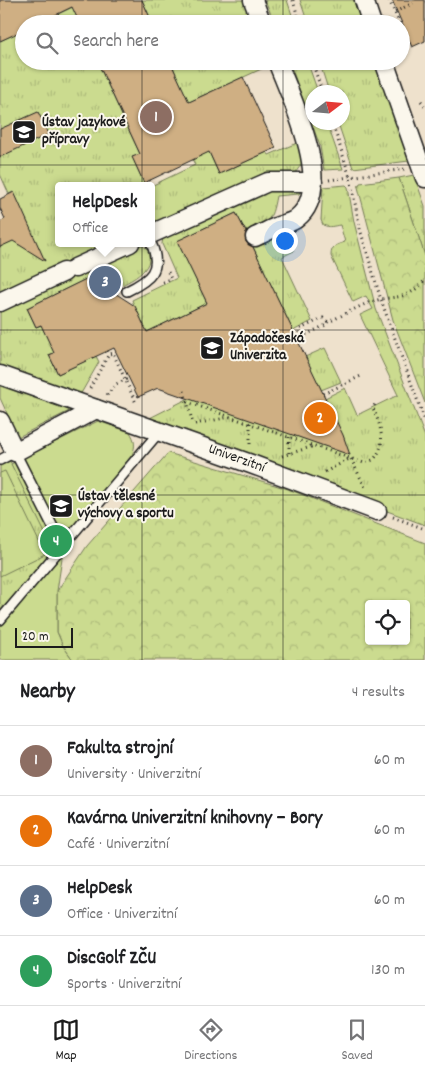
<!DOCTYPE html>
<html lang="en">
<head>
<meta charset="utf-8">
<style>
	:root { --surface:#fff; --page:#f2f2f2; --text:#202124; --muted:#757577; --line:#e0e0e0; --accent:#1c1c1c }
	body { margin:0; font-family:Dekko,sans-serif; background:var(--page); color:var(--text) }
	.controls { position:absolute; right:15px; bottom:15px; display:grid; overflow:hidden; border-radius:5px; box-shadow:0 1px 4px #0004 }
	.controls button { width:45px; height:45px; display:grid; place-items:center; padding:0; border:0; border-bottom:1px solid var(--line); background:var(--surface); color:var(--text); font:25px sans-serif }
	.compass { position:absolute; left:305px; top:85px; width:45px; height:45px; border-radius:50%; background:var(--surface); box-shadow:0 1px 4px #0004; rotate:74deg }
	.scale { position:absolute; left:15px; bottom:12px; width:58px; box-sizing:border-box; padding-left:5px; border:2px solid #1c1c1c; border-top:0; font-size:14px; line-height:18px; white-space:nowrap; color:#1c1c1c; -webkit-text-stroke:4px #fbf7ec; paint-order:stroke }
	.you { position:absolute; left:284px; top:240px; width:18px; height:18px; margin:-12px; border:4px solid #fff; border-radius:50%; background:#1a73e8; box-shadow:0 0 0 8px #1a73e833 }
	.badge { display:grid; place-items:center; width:32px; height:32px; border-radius:50%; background:var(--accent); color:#fff; font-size:16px; font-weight:700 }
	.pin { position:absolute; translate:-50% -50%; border:2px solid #fff; box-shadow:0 1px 5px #0006 }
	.popup { position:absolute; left:55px; top:182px; width:100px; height:65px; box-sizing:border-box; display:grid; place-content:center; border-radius:5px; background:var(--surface); filter:drop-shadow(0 1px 4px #0005); font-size:16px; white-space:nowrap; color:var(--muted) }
	.popup b { font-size:19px; color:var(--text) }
	.popup::after { content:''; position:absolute; left:50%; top:100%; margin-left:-10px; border:10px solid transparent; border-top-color:var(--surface) }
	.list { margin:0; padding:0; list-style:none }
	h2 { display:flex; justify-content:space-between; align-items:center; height:65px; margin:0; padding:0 20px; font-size:21px }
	h2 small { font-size:16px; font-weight:400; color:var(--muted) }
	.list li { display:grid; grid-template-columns:32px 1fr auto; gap:15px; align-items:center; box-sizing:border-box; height:70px; padding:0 20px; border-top:1px solid var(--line) }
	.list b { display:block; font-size:19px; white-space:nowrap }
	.list p { margin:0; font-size:16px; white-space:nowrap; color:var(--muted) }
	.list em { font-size:16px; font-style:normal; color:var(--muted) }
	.icon { flex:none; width:28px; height:28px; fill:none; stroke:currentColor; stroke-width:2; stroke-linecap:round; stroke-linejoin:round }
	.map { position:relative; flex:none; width:425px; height:660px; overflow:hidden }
	.search { position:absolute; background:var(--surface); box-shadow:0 1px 4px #0004; left:15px; right:15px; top:15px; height:55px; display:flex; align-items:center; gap:12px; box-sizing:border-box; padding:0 18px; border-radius:28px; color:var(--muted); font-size:19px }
	.sheet { height:345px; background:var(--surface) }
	nav { display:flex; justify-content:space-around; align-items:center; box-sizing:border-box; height:70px; border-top:1px solid var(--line); background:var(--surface); font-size:14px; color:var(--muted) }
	nav a { display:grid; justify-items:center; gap:2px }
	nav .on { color:var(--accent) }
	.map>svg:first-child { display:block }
	.grass { fill:url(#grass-tufts); stroke:#747c56 }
	.forest { fill:url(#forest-crowns); stroke:#747c56; fill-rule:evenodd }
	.park { fill:#cbdb8f; stroke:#747c56 }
	.building { fill:#cfaf83; stroke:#1c1c1c }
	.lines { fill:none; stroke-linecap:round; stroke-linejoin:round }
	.lane-casing { stroke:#1c1c1c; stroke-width:12 }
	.street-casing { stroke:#1c1c1c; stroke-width:21 }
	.path { stroke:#1c1c1c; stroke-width:3; stroke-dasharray:1 4; stroke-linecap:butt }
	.lane { stroke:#fbf7ec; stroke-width:9 }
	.street { stroke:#fbf7ec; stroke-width:18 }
	.grid { fill:none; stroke:#1c1c1c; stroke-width:1; stroke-opacity:0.55 }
	.labels { text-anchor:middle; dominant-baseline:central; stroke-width:4; stroke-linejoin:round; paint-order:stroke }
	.poi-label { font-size:15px; font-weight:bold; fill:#1c1c1c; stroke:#fbf7ec; text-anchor:start }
	.street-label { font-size:15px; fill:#1c1c1c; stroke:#fbf7ec }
</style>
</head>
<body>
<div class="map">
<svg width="425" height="660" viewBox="0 0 425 660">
	<defs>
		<pattern id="grass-tufts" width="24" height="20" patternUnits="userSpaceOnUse" patternTransform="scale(1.25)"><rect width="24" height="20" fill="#cbdb8f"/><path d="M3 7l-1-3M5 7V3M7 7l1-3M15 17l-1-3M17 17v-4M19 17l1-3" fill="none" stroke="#aebb7b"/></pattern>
		<pattern id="forest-crowns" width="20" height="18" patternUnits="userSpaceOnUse" patternTransform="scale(1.25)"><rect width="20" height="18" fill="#cbdb8f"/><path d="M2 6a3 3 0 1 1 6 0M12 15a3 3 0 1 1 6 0" fill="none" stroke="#aebb7b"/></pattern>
	</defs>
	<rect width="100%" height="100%" fill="#eee1cc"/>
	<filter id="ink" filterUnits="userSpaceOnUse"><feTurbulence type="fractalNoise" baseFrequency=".02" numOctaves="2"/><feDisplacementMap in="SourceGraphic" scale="10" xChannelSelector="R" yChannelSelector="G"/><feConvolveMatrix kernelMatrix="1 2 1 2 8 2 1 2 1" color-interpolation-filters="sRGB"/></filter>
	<g filter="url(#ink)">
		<!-- grass -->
		<path class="grass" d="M 142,0 L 245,0 L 254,24 L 153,24 Z
			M 265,0 L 287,0 L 295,24 L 275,24 Z
			M 300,0 L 354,0 L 362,24 L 308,24 Z
			M 79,4 L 80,24 L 37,24 Z
			M 24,30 L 24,61 L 97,61 L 140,154 L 133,158 L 145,186 L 59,186 L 59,243 L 114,243 L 0,296 L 0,247 L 13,192 L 9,194 L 0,174 L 0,41 Z
			M 170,61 L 269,61 L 270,65 L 187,103 L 219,174 L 267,152 L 269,155 L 299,142 C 304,156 305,161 295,173 L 266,174 L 151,226 L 151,186 L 195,165 L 182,137 L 194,131 L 182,104 L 188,101 Z
			M 289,61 L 307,61 L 318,92 L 312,92 L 312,122 L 327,123 L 343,169 L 324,170 L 320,146 Z
			M 319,61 L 375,61 L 409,161 L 353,168 L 338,123 L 342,122 L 342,92 L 329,92 Z
			M 414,175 L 425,206 L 425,256 L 399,178 Z
			M 346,185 L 348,187 L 354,222 L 376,309 L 425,437 L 425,525 L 144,421 L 189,398 L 325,398 L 345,388 L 357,415 L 398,395 L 360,315 L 373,309 L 366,296 L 353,302 L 331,256 C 331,246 336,245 345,242 L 340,225 C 333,226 330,228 323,225 L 321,220 L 323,187 Z
			M 302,186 L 299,194 L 276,196 C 271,223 269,221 246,232 L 236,213 L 178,241 L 207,303 L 145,333 L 132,300 L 177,278 L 162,244 L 163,237 L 269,187 Z
			M 274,236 C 285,238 290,240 294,251 L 282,257 L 312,321 L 293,331 L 252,245 Z
			M 140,245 L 147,248 C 156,267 136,278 122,285 L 113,266 L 27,308 L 36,327 L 42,325 L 44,328 L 43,329 L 55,352 L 49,355 L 58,374 L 96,356 L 99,362 L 79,397 L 0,368 L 0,309 Z
			M 325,348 L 341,382 L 321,390 L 305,357 Z
			M 0,382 L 77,407 L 18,437 L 0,398 Z
			M 10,461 C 22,485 49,529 51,554 L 0,611 L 0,466 Z"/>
		<!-- forest -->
		<path class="forest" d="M 399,178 L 425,256 L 425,403 L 393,320 L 358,187 L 360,183 Z
			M 168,453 L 288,489 L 425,543 L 425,660 L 73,660 L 63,646 L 57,632 L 57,591 L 87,546 ZM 369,604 L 406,604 L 406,641 L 369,641 Z"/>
		<!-- park -->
		<path class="park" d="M 98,421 L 130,432 C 135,440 136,446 132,455 L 65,538 L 57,591 L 57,632 L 63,646 L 73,660 L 0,660 L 0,611 L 51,555 L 50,545 L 44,531 L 11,464 Z
			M 5,471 L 45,554 L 0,576 L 0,473 Z"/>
		<!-- building -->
		<path class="building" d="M 0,0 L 142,0 L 153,24 L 80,24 L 72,7 L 37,24 L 24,24 L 24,30 L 0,41 Z
			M 392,0 L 425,0 L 425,41 L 412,47 Z
			M 97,61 L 170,61 L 189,102 L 243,77 L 276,148 L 219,174 L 209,152 L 144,183 L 132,157 L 140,154 Z
			M 38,112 L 49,134 L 0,157 L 0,129 Z
			M 14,192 L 45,261 L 13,241 L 0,247 L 0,222 L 5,219 L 0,208 L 0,199 Z
			M 236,213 L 246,232 L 246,242 L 253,247 L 343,435 L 350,455 L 158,388 L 138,397 L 114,348 L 58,374 L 49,355 L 54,353 L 41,325 L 36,327 L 27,308 L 90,277 L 135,306 L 147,332 L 207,303 L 177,241 Z"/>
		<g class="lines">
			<defs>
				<path id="lane" d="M 127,291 C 150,280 163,270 151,243
					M 0,460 L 15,452 L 54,529 L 58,552
					M 0,620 L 160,431"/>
				<g id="street">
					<path d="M 253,0 L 262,24"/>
					<path d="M 364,0 L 372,24"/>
					<path d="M 384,61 L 425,178"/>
					<path d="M 151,234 L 268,182 L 313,182"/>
					<path d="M 255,237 C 262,234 269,230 276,227 C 282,224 292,223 297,218 C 336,188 291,98 277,61"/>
					<path d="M 75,268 L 130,243"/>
					<path d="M 0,302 L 64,272"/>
					<path id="s1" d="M 0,375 L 251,464 L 377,511"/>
					<path d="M 0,421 L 15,452 L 96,409"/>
				</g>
			</defs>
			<!-- lane casing -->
			<use href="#lane" class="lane-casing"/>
			<!-- street casing -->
			<use href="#street" class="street-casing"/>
			<!-- path -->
			<path class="path" d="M 293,0 L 300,24
				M 389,0 L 400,24
				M 395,12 L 413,3
				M 401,27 L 402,30
				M 312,61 L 322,92
				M 421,101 L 425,106
				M 332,122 L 350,177 L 360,229 L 381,300 L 425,421
				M 329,180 L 405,169
				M 0,211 L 1,210
				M 163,282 L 171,279 L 168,272
				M 301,337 L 298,330 L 323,318 L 328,322
				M 297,339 L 326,325 L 328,322 C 342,316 355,308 368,303 C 394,293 404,304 425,280
				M 90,388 L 109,354 L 113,353 L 136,403
				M 184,391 L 193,424
				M 323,394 L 363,375
				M 107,395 L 116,384 L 129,378
				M 187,402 L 364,463 L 373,460 C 388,445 380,424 373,408 L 376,402
				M 250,423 L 250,445
				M 195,424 L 230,417
				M 289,437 L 289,454
				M 282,456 L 314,446
				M 351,459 L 365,487
				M 325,472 L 351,458
				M 393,517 L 425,529"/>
			<!-- lane -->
			<use href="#lane" class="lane"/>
			<!-- street -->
			<use href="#street" class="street"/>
		</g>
	</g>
	<!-- grid -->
	<path class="grid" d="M 142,0 L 142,24M 283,0 L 283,24M 142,61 L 142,660M 283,61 L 283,660M 0,165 L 425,165M 0,330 L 425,330M 0,495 L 425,495"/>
	<!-- icons -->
	<defs>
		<symbol id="university-square" viewBox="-11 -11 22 22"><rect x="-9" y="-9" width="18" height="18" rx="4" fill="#1c1c1c" stroke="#fbf7ec"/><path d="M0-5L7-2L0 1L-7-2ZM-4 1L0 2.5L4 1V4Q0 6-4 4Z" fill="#fff"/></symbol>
	</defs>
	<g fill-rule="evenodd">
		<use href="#university-square" x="10" y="118" width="28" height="28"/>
		<use href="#university-square" x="198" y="334" width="28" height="28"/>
		<use href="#university-square" x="47" y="492" width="28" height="28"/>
	</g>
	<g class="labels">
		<!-- poi labels -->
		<g class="poi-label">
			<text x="42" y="123">Ústav jazykové<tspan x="42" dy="17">přípravy</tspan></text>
			<text x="230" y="339">Západočeská<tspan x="230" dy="17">Univerzita</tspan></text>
			<text x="78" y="497">Ústav tělesné<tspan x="78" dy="17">výchovy a sportu</tspan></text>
		</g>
		<!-- street labels -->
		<g class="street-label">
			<text stroke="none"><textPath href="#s1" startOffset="251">Univerzitní</textPath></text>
		</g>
	</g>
</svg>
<div class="controls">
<button><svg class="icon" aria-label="locate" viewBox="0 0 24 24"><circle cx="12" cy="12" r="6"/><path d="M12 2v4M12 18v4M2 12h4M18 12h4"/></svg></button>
</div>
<svg class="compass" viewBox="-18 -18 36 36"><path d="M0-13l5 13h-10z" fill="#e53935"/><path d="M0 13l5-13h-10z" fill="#757577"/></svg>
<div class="scale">20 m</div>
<div class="you"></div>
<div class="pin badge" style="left:156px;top:117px;background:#8d6e63">1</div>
<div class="pin badge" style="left:320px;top:418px;background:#e8710a">2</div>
<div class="pin badge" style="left:105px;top:282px;background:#5c6f8a">3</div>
<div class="popup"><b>HelpDesk</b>Office</div>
<div class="pin badge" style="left:56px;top:541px;background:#2e9e5b">4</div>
<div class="search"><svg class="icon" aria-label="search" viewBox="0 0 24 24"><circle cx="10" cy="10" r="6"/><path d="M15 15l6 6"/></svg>Search here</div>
</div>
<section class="sheet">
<h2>Nearby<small>4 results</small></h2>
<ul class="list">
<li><span class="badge" style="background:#8d6e63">1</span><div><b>Fakulta strojní</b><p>University · Univerzitní</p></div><em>60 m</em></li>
<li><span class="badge" style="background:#e8710a">2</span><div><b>Kavárna Univerzitní knihovny – Bory</b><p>Café · Univerzitní</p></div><em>60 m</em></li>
<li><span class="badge" style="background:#5c6f8a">3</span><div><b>HelpDesk</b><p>Office · Univerzitní</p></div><em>60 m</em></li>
<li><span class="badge" style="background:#2e9e5b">4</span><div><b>DiscGolf ZČU</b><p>Sports · Univerzitní</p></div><em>130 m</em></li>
</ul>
</section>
<nav>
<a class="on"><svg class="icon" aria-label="map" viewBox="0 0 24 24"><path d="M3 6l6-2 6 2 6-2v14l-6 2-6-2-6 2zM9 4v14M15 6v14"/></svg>Map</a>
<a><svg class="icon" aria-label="directions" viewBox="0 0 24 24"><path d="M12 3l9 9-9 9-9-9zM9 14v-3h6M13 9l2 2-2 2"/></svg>Directions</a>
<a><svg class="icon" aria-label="saved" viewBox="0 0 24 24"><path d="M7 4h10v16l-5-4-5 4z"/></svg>Saved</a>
</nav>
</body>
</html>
